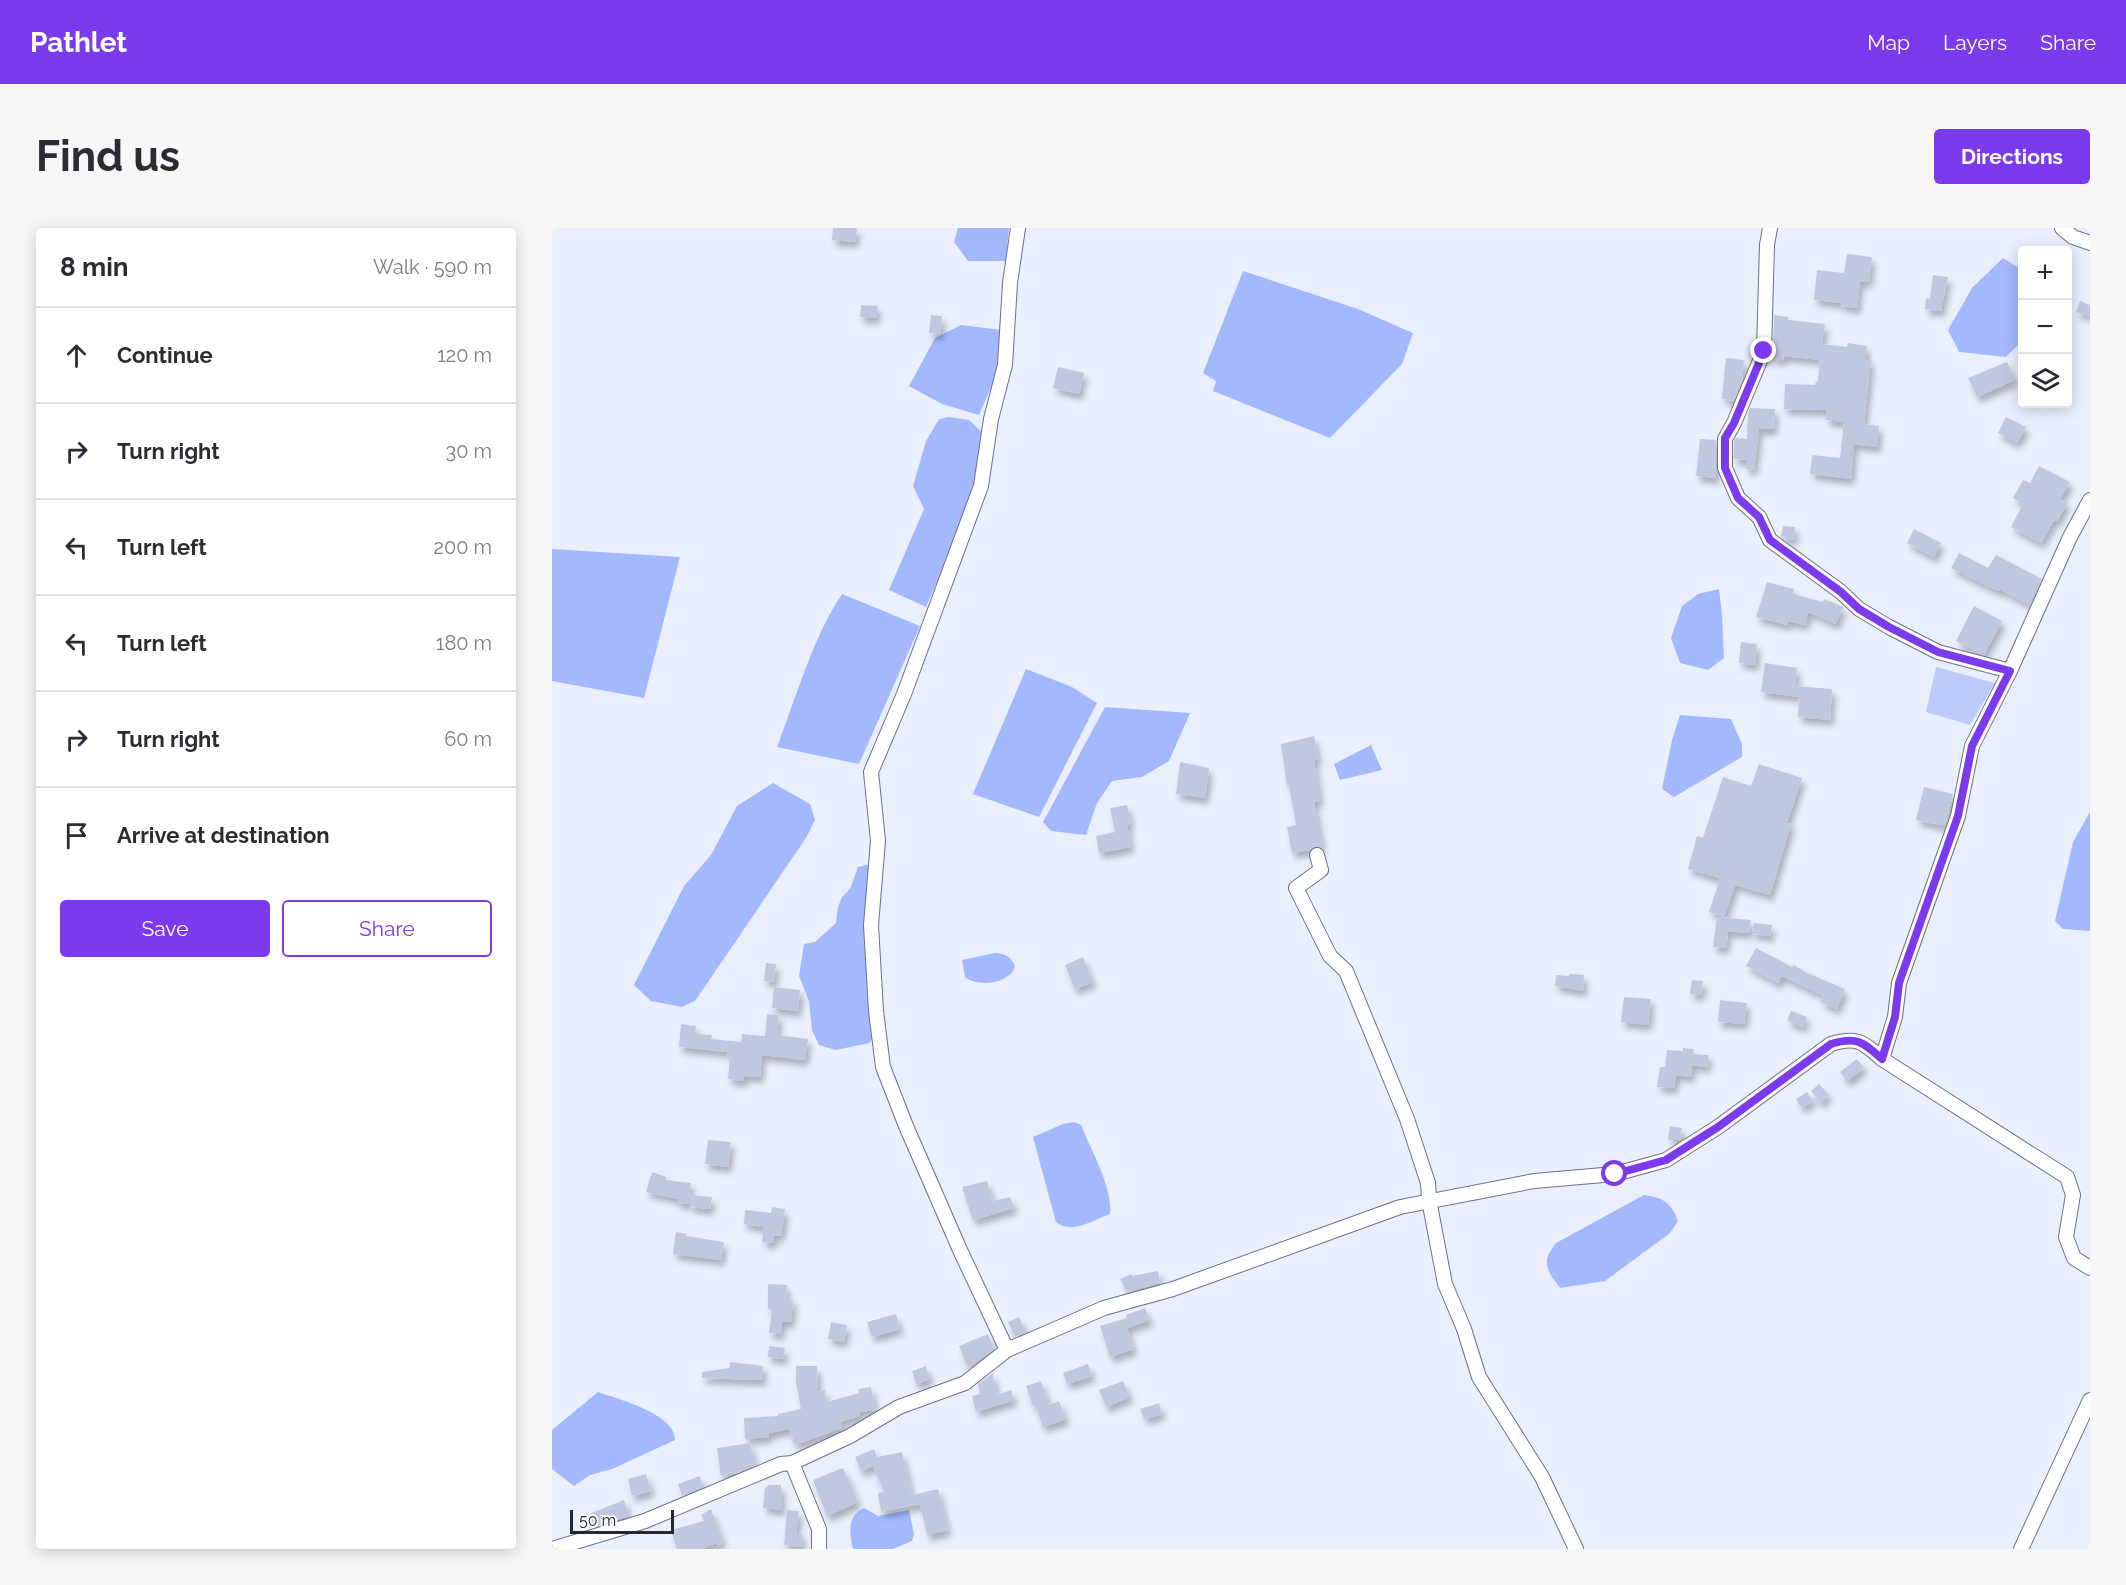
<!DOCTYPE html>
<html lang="en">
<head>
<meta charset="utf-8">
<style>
	:root { --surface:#fff; --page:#f7f7f7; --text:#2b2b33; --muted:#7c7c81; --line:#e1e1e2; --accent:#7c3aed }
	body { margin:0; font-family:Raleway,sans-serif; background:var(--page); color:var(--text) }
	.controls { position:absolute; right:18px; top:18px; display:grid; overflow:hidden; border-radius:6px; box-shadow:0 3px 15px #0003 }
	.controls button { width:54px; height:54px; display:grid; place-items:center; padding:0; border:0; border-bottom:2px solid var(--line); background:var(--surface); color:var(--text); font:30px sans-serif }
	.scale { position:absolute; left:18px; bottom:15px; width:104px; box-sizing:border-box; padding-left:6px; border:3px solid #252831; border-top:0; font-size:16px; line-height:21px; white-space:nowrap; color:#252831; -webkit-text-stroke:4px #fcfcfc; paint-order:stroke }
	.stop { position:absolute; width:18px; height:18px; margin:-14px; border:4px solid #7c3aed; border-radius:50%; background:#fff }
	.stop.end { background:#7c3aed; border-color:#fff; box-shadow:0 2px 6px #0008 }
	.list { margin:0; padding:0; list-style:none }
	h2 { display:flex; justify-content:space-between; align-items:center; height:78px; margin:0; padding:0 24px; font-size:26px }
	h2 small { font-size:20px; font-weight:400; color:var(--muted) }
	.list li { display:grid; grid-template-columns:39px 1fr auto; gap:18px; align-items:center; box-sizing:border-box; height:96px; padding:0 24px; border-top:2px solid var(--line) }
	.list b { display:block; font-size:22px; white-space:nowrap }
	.list em { font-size:20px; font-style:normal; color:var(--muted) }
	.actions { display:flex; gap:12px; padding:18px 24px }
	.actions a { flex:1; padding:14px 0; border:2px solid var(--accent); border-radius:6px; text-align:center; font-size:21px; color:var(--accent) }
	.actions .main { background:var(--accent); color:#fff }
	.icon { flex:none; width:33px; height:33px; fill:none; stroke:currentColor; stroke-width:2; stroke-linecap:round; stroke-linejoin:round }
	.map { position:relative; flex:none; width:1538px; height:1321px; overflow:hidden; border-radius:6px }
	header { display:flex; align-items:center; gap:36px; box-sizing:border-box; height:84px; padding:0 30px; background:var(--accent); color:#fff }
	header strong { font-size:28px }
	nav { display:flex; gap:33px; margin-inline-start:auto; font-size:21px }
	.intro { display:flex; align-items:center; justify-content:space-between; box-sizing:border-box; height:144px; padding:0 36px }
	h1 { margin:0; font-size:42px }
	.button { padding:15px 27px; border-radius:6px; background:var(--accent); color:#fff; font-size:21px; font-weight:700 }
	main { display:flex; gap:36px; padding:0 36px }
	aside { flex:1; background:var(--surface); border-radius:6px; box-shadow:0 3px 15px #0003 }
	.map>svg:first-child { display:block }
	.green { fill:#bccbfc }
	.water { fill:#a4b8fd }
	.building { fill:#c0c8e0; filter:url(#shadow) }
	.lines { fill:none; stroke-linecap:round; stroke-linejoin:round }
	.minor-casing { stroke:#6b7187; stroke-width:16 }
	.minor { stroke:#fff; stroke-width:14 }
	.route { stroke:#7c3aed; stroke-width:8 }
</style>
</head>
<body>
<header>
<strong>Pathlet</strong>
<nav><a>Map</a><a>Layers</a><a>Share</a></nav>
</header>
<div class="intro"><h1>Find us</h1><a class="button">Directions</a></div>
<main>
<aside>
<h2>8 min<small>Walk · 590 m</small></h2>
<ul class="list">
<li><svg class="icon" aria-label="ahead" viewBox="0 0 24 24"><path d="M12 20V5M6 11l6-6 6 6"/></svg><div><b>Continue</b></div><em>120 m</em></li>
<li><svg class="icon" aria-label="right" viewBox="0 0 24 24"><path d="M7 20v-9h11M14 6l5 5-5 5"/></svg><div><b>Turn right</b></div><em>30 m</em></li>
<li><svg class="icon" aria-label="left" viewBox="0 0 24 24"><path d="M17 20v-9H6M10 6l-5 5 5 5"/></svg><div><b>Turn left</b></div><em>200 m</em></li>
<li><svg class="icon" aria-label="left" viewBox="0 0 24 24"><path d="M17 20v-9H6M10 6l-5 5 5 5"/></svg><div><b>Turn left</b></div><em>180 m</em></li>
<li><svg class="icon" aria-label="right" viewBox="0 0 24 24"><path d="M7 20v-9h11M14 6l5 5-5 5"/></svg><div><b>Turn right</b></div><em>60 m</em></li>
<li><svg class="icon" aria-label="arrive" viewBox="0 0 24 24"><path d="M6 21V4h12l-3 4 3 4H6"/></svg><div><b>Arrive at destination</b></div></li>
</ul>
<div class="actions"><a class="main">Save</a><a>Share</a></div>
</aside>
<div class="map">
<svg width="1538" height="1321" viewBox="0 0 1538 1321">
	<defs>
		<filter id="shadow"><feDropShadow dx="3.5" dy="6" stdDeviation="3" flood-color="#0004"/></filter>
	</defs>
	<rect width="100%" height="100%" fill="#eaeffe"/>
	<!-- green -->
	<path class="green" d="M 1384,439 L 1443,455 L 1418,497 L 1374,484 Z"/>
	<!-- water -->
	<path class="water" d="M 406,0 L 457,0 L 454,33 L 416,33 L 402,14 Z
		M 1451,30 L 1470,42 L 1470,113 L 1454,129 L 1407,124 L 1396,102 L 1420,60 Z
		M 691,43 L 806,81 L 861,105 L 850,136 L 778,210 L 661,163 L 664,153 L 651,145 Z
		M 409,97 L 450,102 L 450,134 L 427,187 L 390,176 L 357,158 L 383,110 Z
		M 397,189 L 417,192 L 433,207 L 419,269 L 399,322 L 374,379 L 337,362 L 372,281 L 361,258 L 374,213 L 387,191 Z
		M 0,321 L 128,329 L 92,470 L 0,453 Z
		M 1167,361 L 1170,386 L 1172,430 L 1156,442 L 1128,435 L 1119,410 L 1130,378 L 1146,366 Z
		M 290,366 L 368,398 L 307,536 L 225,519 C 243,472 262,407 290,366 Z
		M 474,441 L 520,459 L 545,475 L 487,589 L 421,566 Z
		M 553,479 L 638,485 L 617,533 L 590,549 L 560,553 L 545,575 L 534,607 L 499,603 L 491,594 Z
		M 1128,487 L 1179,491 L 1190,516 L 1190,529 L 1122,569 L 1110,561 L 1120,512 Z
		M 819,517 L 830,542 L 788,552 L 782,536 Z
		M 221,555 L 258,576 L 263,592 L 254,610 L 143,773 L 130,779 L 99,773 L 82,757 L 132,658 L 159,627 L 185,578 Z
		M 1538,584 L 1538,703 L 1511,701 L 1503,693 L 1521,614 Z
		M 322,635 L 324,807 L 317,815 L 284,822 L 267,817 L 260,802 L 257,773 L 247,748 L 252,716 L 263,714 L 284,695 L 286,679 L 290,669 L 298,661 L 306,639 Z
		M 443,725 C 454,726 458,728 463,738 C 460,755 426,760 413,749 L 410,732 Z
		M 522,894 L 529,897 C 539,922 561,960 558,986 C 542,992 519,1007 504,994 L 481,909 L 511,896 Z
		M 1092,967 C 1110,969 1120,975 1126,993 L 1118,1005 L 1053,1053 L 1008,1060 C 994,1041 989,1034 1004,1015 Z
		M 46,1164 C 66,1171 124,1186 123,1212 L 60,1241 L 38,1247 L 22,1258 L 0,1241 L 0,1202 Z
		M 312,1280 L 326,1288 L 357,1282 L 362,1306 L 360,1313 L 341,1321 L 301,1321 C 297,1305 295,1288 312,1280 Z"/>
	<!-- building -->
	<path class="building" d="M 281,0 L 305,0 L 303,14 L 280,12 Z
		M 1295,26 L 1320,29 L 1317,54 L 1308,53 L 1305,80 L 1289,78 L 1290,75 L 1262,72 L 1265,42 L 1292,45 Z
		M 1381,47 L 1396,49 L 1389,83 L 1373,81 L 1374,70 L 1378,71 Z
		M 1528,73 L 1538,77 L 1538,88 L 1524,84 Z
		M 309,77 L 326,78 L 324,90 L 308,89 Z
		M 379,87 L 390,88 L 388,106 L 377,105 Z
		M 1222,87 L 1236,89 L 1236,92 L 1273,96 L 1270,116 L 1295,119 L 1296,115 L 1315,118 L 1313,132 L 1319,132 L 1312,196 L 1327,198 L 1325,219 L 1302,216 L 1299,251 L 1258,246 L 1260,227 L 1288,230 L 1292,194 L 1274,192 L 1275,182 L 1232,181 L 1233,156 L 1263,157 L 1264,153 L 1266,153 L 1268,132 L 1232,128 L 1231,132 L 1219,131 L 1221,123 Z
		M 1174,130 L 1192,132 L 1190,152 L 1182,173 L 1170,171 Z
		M 1455,134 L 1463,152 L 1425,169 L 1416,150 Z
		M 506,139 L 532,145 L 527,166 L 501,160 Z
		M 1198,180 L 1223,181 L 1222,201 L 1207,201 L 1202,242 L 1194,241 L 1194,232 L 1182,231 L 1182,213 L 1184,210 L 1195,211 L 1196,186 Z
		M 1454,189 L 1474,199 L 1465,215 L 1446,205 Z
		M 1148,211 L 1164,212 L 1164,250 L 1144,248 Z
		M 1487,238 L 1518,254 L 1508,271 L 1515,275 L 1505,293 L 1502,292 L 1489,315 L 1459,299 L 1471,276 L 1461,270 L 1471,252 L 1478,255 Z
		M 1231,298 L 1243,299 L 1242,312 L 1229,309 Z
		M 1362,301 L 1389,315 L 1382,329 L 1355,315 Z
		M 1407,325 L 1436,340 L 1444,327 L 1490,351 L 1478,377 L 1447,361 L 1446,363 L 1399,340 Z
		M 1215,354 L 1242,361 L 1241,366 L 1271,374 L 1272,371 L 1291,379 L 1284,396 L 1256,384 L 1253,397 L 1236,393 L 1235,397 L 1204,389 Z
		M 1422,378 L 1450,393 L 1432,427 L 1404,413 Z
		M 1189,414 L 1205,416 L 1203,437 L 1187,435 Z
		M 1213,435 L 1245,440 L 1243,458 L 1280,461 L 1278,492 L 1246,489 L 1247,469 L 1209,464 Z
		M 762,508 L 766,532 L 762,532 L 768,573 L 762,574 L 770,620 L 763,618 L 758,622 L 740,625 L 735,599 L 744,597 L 737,557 L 735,558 L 729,516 Z
		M 628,534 L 657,540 L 653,570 L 624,566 Z
		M 1207,536 L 1250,550 L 1235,595 L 1239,596 L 1218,667 L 1183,657 L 1172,689 L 1157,684 L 1168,650 L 1136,641 L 1145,608 L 1151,610 L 1171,549 L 1199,558 Z
		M 1372,559 L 1401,566 L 1393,598 L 1364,592 Z
		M 575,577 L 579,597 L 575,597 L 579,619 L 547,625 L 544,608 L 563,604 L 558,580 Z
		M 1165,689 L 1199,692 L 1197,705 L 1173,703 L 1176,705 L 1174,720 L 1161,719 Z
		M 1202,695 L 1220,697 L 1218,708 L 1200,706 Z
		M 1204,720 L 1240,739 L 1242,737 L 1253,744 L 1293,761 L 1285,781 L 1269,774 L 1272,768 L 1230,748 L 1226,755 L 1194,738 Z
		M 531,729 L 541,754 L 523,761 L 513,737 Z
		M 214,735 L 224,736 L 222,754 L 212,753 Z
		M 1018,746 L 1032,747 L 1031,763 L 1003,758 L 1004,747 L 1017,748 Z
		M 1140,752 L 1151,753 L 1149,767 L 1138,766 Z
		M 222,759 L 248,762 L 246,783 L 220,780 Z
		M 1072,769 L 1099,771 L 1096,797 L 1069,794 Z
		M 1168,772 L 1195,775 L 1192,796 L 1166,794 Z
		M 1239,783 L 1255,789 L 1251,799 L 1235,793 Z
		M 215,786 L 227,787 L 225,807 L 256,811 L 253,832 L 210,827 L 208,849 L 192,848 L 191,853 L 176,851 L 178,828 L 175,827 L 176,824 L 127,819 L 129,796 L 144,798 L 143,806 L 160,807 L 159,811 L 189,814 L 190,806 L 213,808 Z
		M 1131,820 L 1142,821 L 1141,826 L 1157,827 L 1155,839 L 1140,837 L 1139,849 L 1124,847 L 1122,860 L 1105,859 L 1108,839 L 1113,839 L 1115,822 L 1131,823 Z
		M 1305,831 L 1312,840 L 1295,853 L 1288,844 Z
		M 1267,856 L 1277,867 L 1269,875 L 1259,863 Z
		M 1255,864 L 1261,873 L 1250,880 L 1244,871 Z
		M 1118,898 L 1130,900 L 1128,912 L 1116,912 Z
		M 156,912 L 179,914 L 176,939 L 153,936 Z
		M 100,944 L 114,949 L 113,952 L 139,955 L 136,976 L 126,975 L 126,971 L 94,964 Z
		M 435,953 L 440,973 L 458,969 L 462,980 L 421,992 L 410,959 Z
		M 139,967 L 160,969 L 158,981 L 138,979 Z
		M 220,979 L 233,981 L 229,1008 L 222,1007 L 221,1015 L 210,1014 L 212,999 L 192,996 L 193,982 L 219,985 Z
		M 124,1004 L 135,1006 L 134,1008 L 172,1014 L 169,1032 L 121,1026 Z
		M 606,1043 L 608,1055 L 575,1064 L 568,1051 L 580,1046 L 580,1048 Z
		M 216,1056 L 235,1057 L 234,1071 L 241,1072 L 239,1094 L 230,1094 L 229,1106 L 217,1105 L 220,1082 L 216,1081 Z
		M 593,1080 L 598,1092 L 575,1100 L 582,1121 L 558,1129 L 548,1098 L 575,1090 L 574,1087 Z
		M 344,1086 L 348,1101 L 320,1109 L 315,1094 Z
		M 467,1089 L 474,1104 L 463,1109 L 456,1094 Z
		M 279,1094 L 295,1097 L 292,1114 L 276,1111 Z
		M 436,1106 L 442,1121 L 422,1136 L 415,1138 L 407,1118 Z
		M 217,1118 L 233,1120 L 231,1131 L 216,1129 Z
		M 178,1134 L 211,1138 L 211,1152 L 150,1150 L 150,1144 L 178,1140 Z
		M 536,1136 L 540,1148 L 515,1156 L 511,1145 Z
		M 244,1138 L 265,1138 L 266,1163 L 273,1162 L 275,1174 L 307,1165 L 306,1161 L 319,1159 L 323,1182 L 307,1184 L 308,1188 L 288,1194 L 290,1200 L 243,1217 L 237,1201 L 217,1205 L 217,1209 L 193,1211 L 192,1190 L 226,1188 L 226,1186 L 249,1181 L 244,1154 Z
		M 374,1138 L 378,1151 L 364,1156 L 360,1143 Z
		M 441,1145 L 445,1167 L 459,1162 L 462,1172 L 424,1184 L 420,1168 L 428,1166 L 426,1156 Z
		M 489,1153 L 497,1177 L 507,1173 L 514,1191 L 491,1199 L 483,1177 L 481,1178 L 474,1158 Z
		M 571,1153 L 578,1169 L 554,1179 L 547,1162 Z
		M 607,1175 L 610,1186 L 592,1191 L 588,1181 Z
		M 198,1215 L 203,1237 L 185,1245 L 169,1248 L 165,1220 Z
		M 322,1221 L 325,1229 L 350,1224 L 360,1267 L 386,1261 L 396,1302 L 375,1307 L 368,1276 L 329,1284 L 326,1265 L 332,1264 L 321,1238 L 309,1243 L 303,1229 Z
		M 291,1240 L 306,1274 L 275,1288 L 261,1252 Z
		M 94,1246 L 99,1263 L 80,1268 L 76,1251 Z
		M 148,1248 L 151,1259 L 130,1268 L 126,1256 Z
		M 217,1257 L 229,1257 L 230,1282 L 211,1280 L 213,1260 Z
		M 72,1272 L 77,1288 L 42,1299 L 37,1286 Z
		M 159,1281 L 171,1315 L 166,1318 L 164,1315 L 149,1321 L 125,1321 L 119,1302 L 152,1293 L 149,1287 Z
		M 235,1282 L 247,1283 L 244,1305 L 250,1306 L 249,1319 L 232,1317 Z"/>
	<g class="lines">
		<defs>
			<path id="minor" d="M 1218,0 L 1215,17 L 1212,123 L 1182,195 L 1173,211 L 1173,240 L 1186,270 L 1207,289 L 1218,312 L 1289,364 L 1307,381 L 1337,399 L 1386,424 L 1458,443
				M 1510,0 L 1521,9 L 1538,15
				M 765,627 L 769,642 L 744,660 L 778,728 L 794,743 L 855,891 L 876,955 L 877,972 L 893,1056 L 912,1101 L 927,1149 L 990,1249 L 1024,1321
				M 1330,831 L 1515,949 L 1521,967 L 1514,1009 L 1522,1030 L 1538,1040
				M 455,1122 L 408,1022 L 354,898 L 331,839 L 324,783 L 319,697 L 326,613 L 319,544 L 352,466 L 429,258 L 439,191 L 453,137 L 458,55 L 466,0
				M 240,1235 L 267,1301 L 267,1321
				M 0,1321 L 93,1293 L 229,1236 L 240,1235 L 298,1208 L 347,1179 L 413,1155 L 455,1122 L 552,1080 L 621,1061 L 848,979 L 982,953 L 1063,946 L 1114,932 L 1166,899 L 1279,816 C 1305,808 1311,814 1330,831 L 1343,789 L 1347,755 L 1406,588 L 1420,518 L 1458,443 L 1518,309 L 1538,272
				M 1469,1321 L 1538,1172"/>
		</defs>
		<!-- minor casing -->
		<use href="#minor" class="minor-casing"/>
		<!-- minor -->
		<use href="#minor" class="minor"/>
	</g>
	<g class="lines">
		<!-- route -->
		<path class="route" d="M 1063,946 L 1114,932 L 1166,899 L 1279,816 C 1305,808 1311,814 1330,831 L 1343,789 L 1347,755 L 1406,588 L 1420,518 L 1458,443 L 1386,424 L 1337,399 L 1307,381 L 1289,364 L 1218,312 L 1207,289 L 1186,270 L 1173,240 L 1173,210 L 1182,195 L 1212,123"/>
	</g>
</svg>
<div class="controls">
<button>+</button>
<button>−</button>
<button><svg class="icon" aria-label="layers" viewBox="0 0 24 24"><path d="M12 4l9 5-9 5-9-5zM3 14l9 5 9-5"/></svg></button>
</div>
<div class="scale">50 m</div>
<div class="stop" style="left:1063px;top:946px"></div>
<div class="stop end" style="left:1212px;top:123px"></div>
</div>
</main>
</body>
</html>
